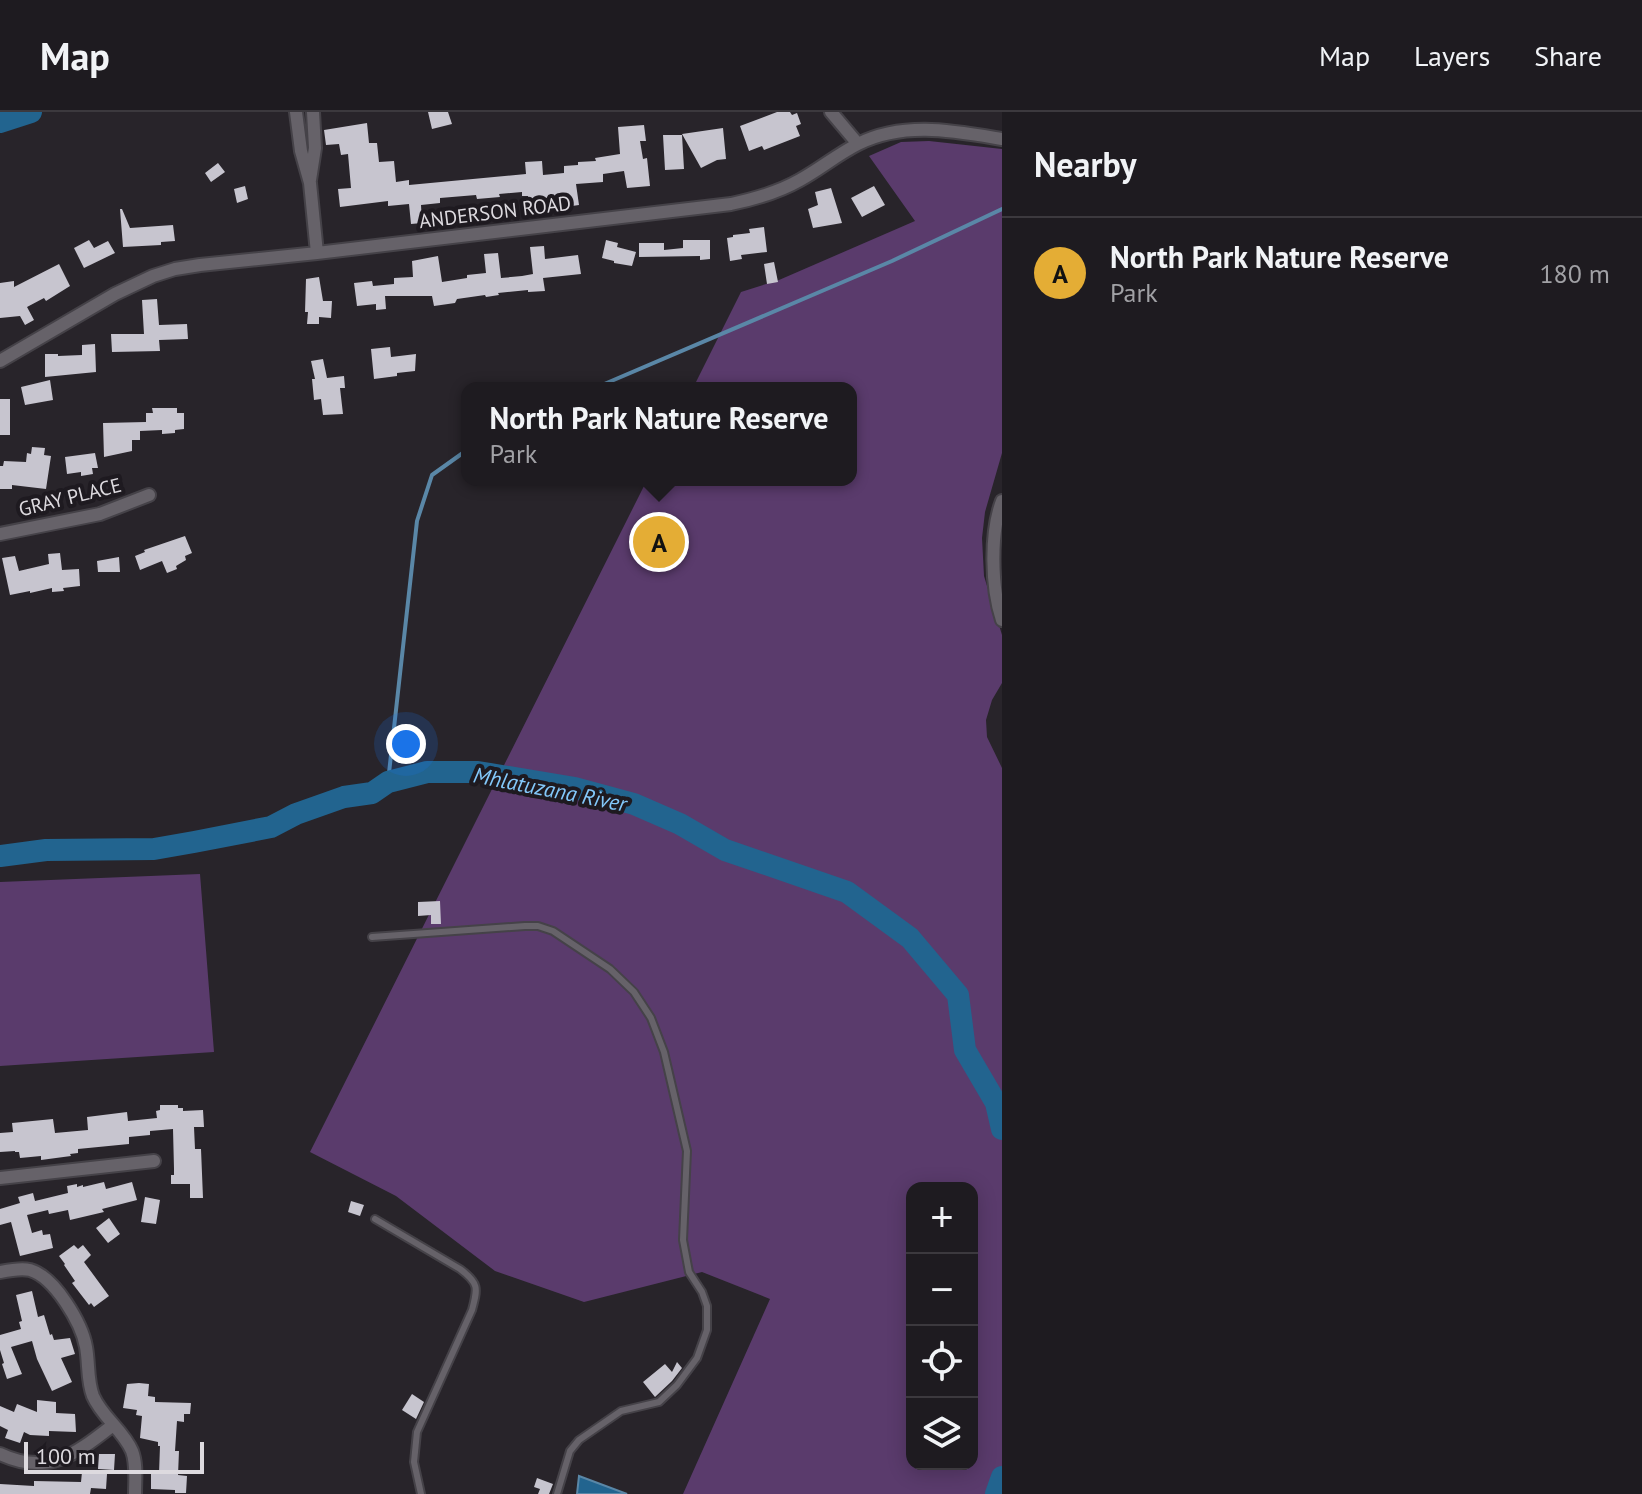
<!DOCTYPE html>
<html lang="en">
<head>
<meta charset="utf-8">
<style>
	:root { --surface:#1e1b20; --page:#262429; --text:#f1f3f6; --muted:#a1a1a5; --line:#3c393e; --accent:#e4ad35 }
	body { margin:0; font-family:"PT Sans",sans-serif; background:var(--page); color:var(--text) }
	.controls { position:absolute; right:24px; bottom:24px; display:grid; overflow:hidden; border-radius:16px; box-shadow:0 4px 20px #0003 }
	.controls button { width:72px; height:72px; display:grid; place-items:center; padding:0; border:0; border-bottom:2px solid var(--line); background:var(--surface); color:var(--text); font:40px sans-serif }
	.scale { position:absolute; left:24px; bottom:20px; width:180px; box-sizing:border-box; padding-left:8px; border:4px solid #dddadf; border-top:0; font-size:22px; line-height:28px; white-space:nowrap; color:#dddadf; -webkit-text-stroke:6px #1e1a20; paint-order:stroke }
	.you { position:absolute; left:406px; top:632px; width:28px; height:28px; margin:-20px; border:6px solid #fff; border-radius:50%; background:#1a73e8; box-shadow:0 0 0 12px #1a73e833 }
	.badge { display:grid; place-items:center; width:52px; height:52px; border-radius:50%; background:var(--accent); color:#111; font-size:26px; font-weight:700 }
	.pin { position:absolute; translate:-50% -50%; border:4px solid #fff; box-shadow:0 2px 8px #0006 }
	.popup { position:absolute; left:461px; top:270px; width:396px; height:104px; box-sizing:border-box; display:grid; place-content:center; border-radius:16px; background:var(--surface); filter:drop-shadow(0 2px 6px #0005); font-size:26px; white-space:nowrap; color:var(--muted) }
	.popup b { font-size:30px; color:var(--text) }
	.popup::after { content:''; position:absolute; left:50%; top:100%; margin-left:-16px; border:16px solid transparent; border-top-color:var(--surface) }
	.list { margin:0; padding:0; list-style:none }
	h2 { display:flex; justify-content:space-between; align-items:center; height:104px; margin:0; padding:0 32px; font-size:34px }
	h2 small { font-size:26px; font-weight:400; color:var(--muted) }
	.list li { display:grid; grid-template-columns:52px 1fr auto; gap:24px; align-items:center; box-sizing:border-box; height:112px; padding:0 32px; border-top:2px solid var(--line) }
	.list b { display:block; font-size:30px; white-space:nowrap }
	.list p { margin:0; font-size:26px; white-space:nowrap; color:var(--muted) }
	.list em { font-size:26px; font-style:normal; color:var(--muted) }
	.icon { flex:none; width:44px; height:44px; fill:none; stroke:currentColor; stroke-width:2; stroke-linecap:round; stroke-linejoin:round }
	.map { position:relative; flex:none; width:1002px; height:1382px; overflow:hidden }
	header { display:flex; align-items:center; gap:48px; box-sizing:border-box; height:112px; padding:0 40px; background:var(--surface); border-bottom:2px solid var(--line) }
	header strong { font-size:38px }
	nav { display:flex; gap:44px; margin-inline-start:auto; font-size:28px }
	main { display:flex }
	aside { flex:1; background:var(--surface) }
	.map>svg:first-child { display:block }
	.green { fill:#5a3b6c; fill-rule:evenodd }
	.water { fill:#22648f; stroke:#5a87a7; stroke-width:2 }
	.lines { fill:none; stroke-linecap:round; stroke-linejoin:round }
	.stream { stroke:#5a87a7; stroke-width:4 }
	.river { stroke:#22648f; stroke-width:22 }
	.building { fill:#c7c5cf }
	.service-casing { stroke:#454248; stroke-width:10 }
	.minor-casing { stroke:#454248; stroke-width:16 }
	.service { stroke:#666269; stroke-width:6 }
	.minor { stroke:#666269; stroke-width:12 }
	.labels { text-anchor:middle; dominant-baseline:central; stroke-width:8; stroke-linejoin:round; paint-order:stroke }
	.street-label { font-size:20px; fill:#dddadf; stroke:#1e1a20 }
	.water-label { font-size:22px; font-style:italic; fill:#83c8fa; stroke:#1e1a20 }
</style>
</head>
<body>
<header>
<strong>Map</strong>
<nav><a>Map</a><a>Layers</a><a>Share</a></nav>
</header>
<main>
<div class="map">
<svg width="1002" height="1382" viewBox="0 0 1002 1382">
	<rect width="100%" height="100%" fill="#28242a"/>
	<!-- green -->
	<path class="green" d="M 929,29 L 1002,37 L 1002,341 L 985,400 L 982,426 L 984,464 L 1002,523 L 1002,571 L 992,588 L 986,608 L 987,625 L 1002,656 L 1002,1382 L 683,1382 L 770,1187 L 702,1160 L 584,1190 L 495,1159 L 396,1084 L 310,1040 L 647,368 L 851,368 L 851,276 L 693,276 L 741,180 L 779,168 L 915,109 L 869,44 L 901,30 ZM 912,1076 L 972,1076 L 972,1352 L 912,1352 Z
		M 200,762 L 214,940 L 0,954 L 0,770 Z"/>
	<!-- water -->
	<path class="water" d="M 579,1364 L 627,1382 L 577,1382 Z"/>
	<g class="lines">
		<!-- stream -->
		<path class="stream" d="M 595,276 L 892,149 L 1002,97
			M 388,670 L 417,409 L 432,363 L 467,338"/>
		<!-- river -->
		<path class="river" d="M 0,10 L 31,0
			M 0,744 L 46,738 L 154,737 L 194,730 L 271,715 L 296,702 L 344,685 L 372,681 L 388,670 L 427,660 L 478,660 L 575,676 L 634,692 L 680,712 L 725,738 L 847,780 L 910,826 L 958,883 L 965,938 L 996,991 L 1002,1017
			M 996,1382 L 1002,1365"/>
	</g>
	<!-- building -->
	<path class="building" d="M 428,0 L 448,0 L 452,12 L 432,17 Z
		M 777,0 L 790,0 L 792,3 L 797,1 L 801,12 L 796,14 L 800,24 L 764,38 L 762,34 L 749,39 L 740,14 Z
		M 367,11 L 369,31 L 377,31 L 379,50 L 394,49 L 396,70 L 409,68 L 409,73 L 526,62 L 525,50 L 542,49 L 543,63 L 564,61 L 564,54 L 578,53 L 578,50 L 596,49 L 595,46 L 620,42 L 618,15 L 644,13 L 646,29 L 640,29 L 643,47 L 647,46 L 650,74 L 627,76 L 624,59 L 603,62 L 603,70 L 576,72 L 579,93 L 565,95 L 564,84 L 528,88 L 528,84 L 522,84 L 522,80 L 499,82 L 500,85 L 477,87 L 476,83 L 440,86 L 440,91 L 421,93 L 422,111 L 411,112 L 409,92 L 388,94 L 388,89 L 340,95 L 338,77 L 351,76 L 348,42 L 341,43 L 339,32 L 326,33 L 324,18 Z
		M 723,16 L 726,47 L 717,48 L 701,56 L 682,22 Z
		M 663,23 L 682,23 L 684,57 L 665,58 Z
		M 218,51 L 225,60 L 211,70 L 205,61 Z
		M 245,74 L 248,87 L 237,91 L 234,77 Z
		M 874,74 L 885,93 L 862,105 L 851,86 Z
		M 831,76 L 842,111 L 813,116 L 808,97 L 818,93 L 815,80 Z
		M 120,97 L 122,97 L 130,116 L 173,113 L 175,129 L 161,130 L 161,133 L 123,135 Z
		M 764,115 L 767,140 L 741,143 L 742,147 L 730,149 L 727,126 L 733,125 L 733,123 L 750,121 L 749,117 Z
		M 89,128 L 94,136 L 108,129 L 115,141 L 84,156 L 74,136 Z
		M 606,128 L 618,131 L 617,135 L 636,140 L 632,154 L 614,151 L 614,149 L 602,146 Z
		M 683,128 L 710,128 L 710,147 L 700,148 L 700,144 L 639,145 L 639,131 L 664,131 L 664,138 L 683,136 Z
		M 544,134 L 545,147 L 578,143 L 581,162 L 543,166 L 545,179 L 528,180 L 528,178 L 498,181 L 499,183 L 486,185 L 485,183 L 457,187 L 455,191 L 434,194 L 432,184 L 385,184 L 386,197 L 376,198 L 376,192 L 357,194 L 354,171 L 372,169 L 373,174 L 394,172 L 394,166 L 413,165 L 412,149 L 438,144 L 442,170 L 467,166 L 467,163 L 486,161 L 484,142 L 498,141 L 501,166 L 522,164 L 533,162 L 530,135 Z
		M 774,150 L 778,170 L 767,172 L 764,152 Z
		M 59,152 L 70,174 L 46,189 L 44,186 L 27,195 L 34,208 L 25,213 L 20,204 L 0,206 L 0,171 L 14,169 L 14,175 Z
		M 319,165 L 323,189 L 332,189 L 331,206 L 319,205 L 319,212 L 307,212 L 308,200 L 305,200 L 306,167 Z
		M 157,187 L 159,213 L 187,212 L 188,227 L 159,228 L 160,239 L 112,240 L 111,222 L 144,222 L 142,188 Z
		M 95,232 L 96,260 L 45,265 L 45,242 L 58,242 L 58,244 L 82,243 L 82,233 Z
		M 390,235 L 391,245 L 416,242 L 415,259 L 397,261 L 397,264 L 374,267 L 371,237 Z
		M 323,247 L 327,266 L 344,264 L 345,276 L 340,276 L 343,302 L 323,303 L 321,287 L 314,288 L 312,267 L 315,267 L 311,249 Z
		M 50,268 L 53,288 L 25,293 L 21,275 Z
		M 0,287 L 10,287 L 10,323 L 0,323 Z
		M 152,296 L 177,296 L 177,301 L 184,301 L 184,317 L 175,318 L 175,321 L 162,322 L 162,318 L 140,319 L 140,328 L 132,328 L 132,339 L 104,345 L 103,311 L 146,310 L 146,301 L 153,301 Z
		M 32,335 L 45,336 L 44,343 L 51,344 L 46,377 L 12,373 L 12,377 L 0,377 L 0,354 L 3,354 L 4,349 L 26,350 L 27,341 L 31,342 Z
		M 95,341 L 98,356 L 92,356 L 93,362 L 81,364 L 81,360 L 67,362 L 65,345 Z
		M 185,424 L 192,441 L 185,444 L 186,448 L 176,454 L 177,457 L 167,461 L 162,449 L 140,458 L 135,444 L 145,440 L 144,438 Z
		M 60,441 L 62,458 L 79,457 L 80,474 L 63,476 L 64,479 L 52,480 L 52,476 L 30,481 L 30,479 L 10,483 L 2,446 L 15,444 L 19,459 L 49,452 L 48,442 Z
		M 119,445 L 120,460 L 98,460 L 97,449 Z
		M 440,789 L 441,812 L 431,812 L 431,803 L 418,804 L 418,790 Z
		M 160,993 L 178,993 L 178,996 L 183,996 L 183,999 L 203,998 L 204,1015 L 194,1015 L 195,1037 L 201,1037 L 203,1086 L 190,1086 L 190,1072 L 171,1072 L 171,1063 L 174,1063 L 174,1057 L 173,1017 L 150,1019 L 150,1023 L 129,1025 L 129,1032 L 78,1037 L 78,1041 L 70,1042 L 71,1044 L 41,1048 L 41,1044 L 20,1046 L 19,1040 L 15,1040 L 15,1039 L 0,1040 L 0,1021 L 13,1020 L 12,1011 L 53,1007 L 55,1021 L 88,1018 L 87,1005 L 127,1000 L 128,1009 L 157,1006 L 156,999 L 160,998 Z
		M 104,1070 L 106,1077 L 132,1070 L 137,1088 L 102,1097 L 104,1100 L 70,1108 L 68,1098 L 49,1102 L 48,1098 L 27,1103 L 32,1121 L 42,1118 L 43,1123 L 50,1122 L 53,1136 L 20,1144 L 11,1110 L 0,1113 L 0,1097 L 20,1091 L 18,1085 L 33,1081 L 35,1089 L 68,1081 L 67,1074 L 77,1072 L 77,1075 L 83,1073 L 83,1075 Z
		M 145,1085 L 160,1088 L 156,1112 L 141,1110 Z
		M 351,1089 L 364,1093 L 360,1104 L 348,1100 Z
		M 109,1106 L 120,1122 L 108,1131 L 96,1116 Z
		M 74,1133 L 78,1137 L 83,1133 L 91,1143 L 84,1150 L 109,1184 L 94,1195 L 91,1191 L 89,1193 L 72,1171 L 75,1169 L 64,1153 L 65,1152 L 59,1144 Z
		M 32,1179 L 38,1205 L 44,1203 L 50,1223 L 52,1222 L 54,1228 L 70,1226 L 75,1242 L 61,1246 L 72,1270 L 52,1279 L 37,1247 L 32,1229 L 11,1235 L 22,1262 L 7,1267 L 2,1252 L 4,1251 L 0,1238 L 0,1223 L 21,1217 L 19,1210 L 22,1209 L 16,1183 Z
		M 677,1250 L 682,1256 L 672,1269 L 655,1285 L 643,1270 L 665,1252 L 672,1260 Z
		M 139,1271 L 149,1272 L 148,1284 L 155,1285 L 155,1290 L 191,1291 L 190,1302 L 184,1302 L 184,1310 L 177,1309 L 175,1339 L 179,1339 L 178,1363 L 187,1364 L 186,1381 L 175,1381 L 175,1378 L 151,1377 L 151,1362 L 159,1362 L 160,1334 L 158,1334 L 158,1330 L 140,1326 L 142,1304 L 136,1303 L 137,1298 L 123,1296 L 127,1272 Z
		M 412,1282 L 424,1290 L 416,1307 L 402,1298 Z
		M 37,1288 L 56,1290 L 56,1301 L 75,1302 L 76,1320 L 49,1319 L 49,1324 L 30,1323 L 24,1320 L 20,1331 L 5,1326 L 8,1318 L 0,1314 L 0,1294 L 14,1300 L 17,1292 L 37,1300 Z
		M 99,1342 L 115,1342 L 114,1358 L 98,1357 Z
		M 82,1360 L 107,1362 L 106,1377 L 91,1376 L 90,1382 L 0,1382 L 0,1372 L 34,1374 L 34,1369 L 81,1370 Z
		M 537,1366 L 553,1372 L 549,1382 L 538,1382 L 540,1377 L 534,1375 Z"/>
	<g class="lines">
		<defs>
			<path id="service" d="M 372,825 L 525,814 L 538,814 L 553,819 L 610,857 L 634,880 L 651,906 L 664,940 L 687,1039 L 683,1128 L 689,1160 L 702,1180 L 707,1194 L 707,1218 L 697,1246 L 677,1273 L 659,1290 L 621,1299 L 579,1328 L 570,1339 L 557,1382
				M 375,1107 L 460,1157 C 479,1171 478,1176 472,1198 L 417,1320 L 414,1350 L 421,1382"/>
			<path id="minor" d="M 296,0 L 301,39 L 310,71 L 317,141
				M 831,0 L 858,32
				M 310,68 L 315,36 L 313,0
				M 0,249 L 115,182 L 153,164 L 175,157 L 200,153 L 317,141 L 731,92 C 755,87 779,80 800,68 C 820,57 838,42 858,32 C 904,9 954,19 1002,27
				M 1002,389 C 990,421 991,475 1002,508
				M 0,422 L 100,402 L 149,383
				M 0,1066 L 154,1049
				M 0,1160 C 10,1158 21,1156 30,1158 C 55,1165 82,1212 86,1235 C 89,1251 87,1269 93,1284 C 102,1305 123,1318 132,1339 C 137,1352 135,1368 135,1382
				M 0,1342 C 48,1365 77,1341 113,1313"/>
		</defs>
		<!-- service casing -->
		<use href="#service" class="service-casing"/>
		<!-- minor casing -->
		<use href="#minor" class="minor-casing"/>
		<!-- service -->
		<use href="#service" class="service"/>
		<!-- minor -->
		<use href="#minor" class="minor"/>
	</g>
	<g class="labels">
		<!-- street labels -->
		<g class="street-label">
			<text transform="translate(495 100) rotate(-7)">ANDERSON ROAD</text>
			<text transform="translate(70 385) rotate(-14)">GRAY PLACE</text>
		</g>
		<!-- water labels -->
		<g class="water-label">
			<text transform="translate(550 677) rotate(11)">Mhlatuzana River</text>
		</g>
	</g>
</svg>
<div class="controls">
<button>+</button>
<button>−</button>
<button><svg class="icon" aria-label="locate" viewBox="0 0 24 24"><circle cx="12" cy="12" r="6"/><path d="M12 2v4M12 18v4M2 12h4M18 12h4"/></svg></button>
<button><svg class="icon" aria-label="layers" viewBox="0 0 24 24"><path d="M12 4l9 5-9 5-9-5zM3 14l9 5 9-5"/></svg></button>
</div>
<div class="scale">100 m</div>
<div class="you"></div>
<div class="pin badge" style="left:659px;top:430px">A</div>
<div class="popup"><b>North Park Nature Reserve</b>Park</div>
</div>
<aside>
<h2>Nearby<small></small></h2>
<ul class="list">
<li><span class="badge">A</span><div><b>North Park Nature Reserve</b><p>Park</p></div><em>180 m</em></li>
</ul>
</aside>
</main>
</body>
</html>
